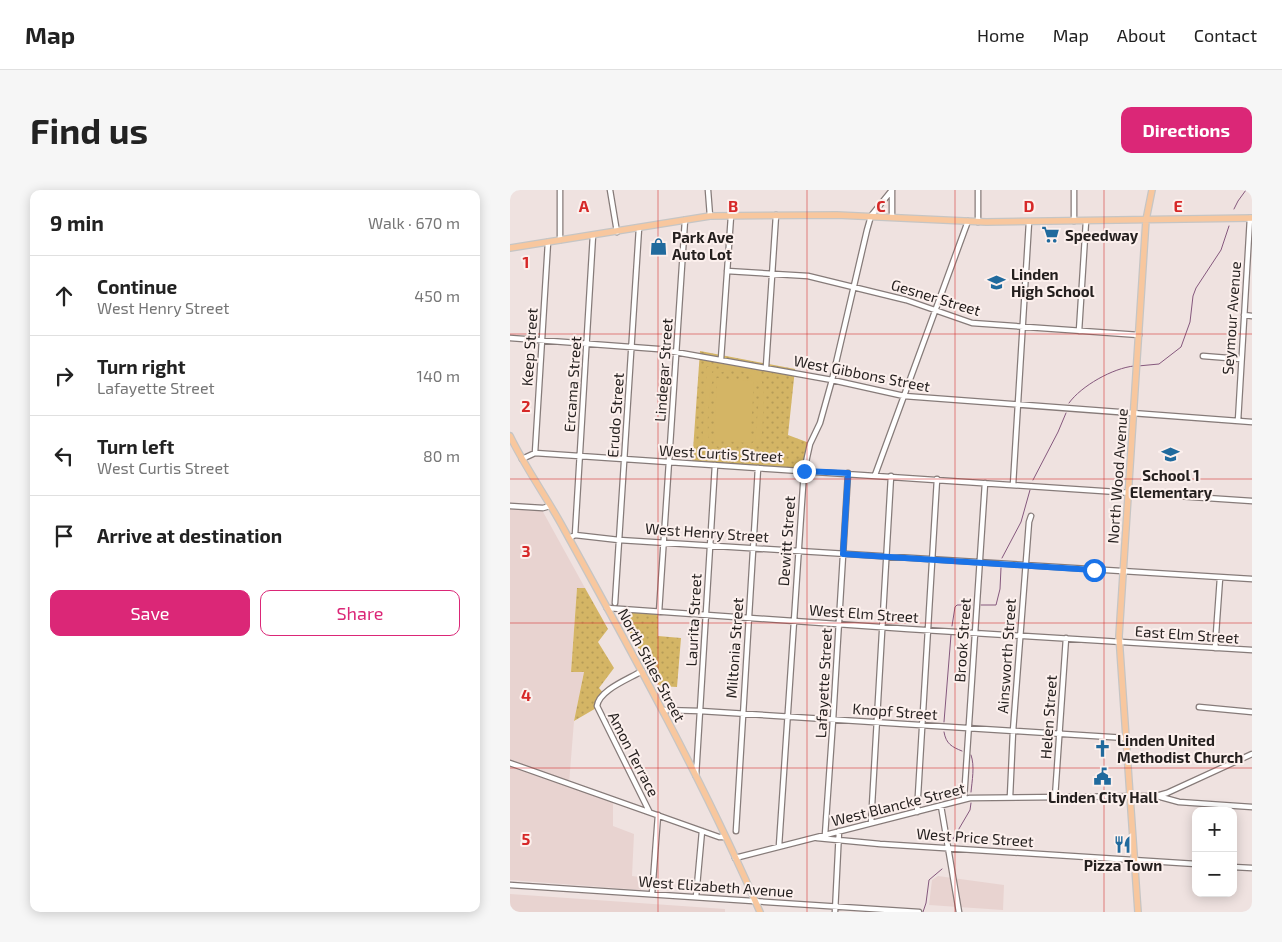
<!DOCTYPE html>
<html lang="en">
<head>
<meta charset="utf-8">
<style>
	:root { --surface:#fff; --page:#f6f6f6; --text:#222; --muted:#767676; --line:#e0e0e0; --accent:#db2777 }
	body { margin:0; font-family:"Exo 2",sans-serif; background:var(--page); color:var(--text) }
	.controls { position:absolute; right:15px; bottom:15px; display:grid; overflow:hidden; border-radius:10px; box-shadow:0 2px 12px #0003 }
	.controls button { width:45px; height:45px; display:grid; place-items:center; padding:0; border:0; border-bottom:1px solid var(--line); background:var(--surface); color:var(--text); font:25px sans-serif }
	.stop { position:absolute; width:15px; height:15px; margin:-11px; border:4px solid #1a73e8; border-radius:50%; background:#fff }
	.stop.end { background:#1a73e8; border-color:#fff; box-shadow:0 1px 5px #0008 }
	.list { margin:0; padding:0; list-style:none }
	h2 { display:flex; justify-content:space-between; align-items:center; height:65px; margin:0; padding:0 20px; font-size:21px }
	h2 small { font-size:16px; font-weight:400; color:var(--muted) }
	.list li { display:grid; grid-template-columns:32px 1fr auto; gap:15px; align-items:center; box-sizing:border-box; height:80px; padding:0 20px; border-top:1px solid var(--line) }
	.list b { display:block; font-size:19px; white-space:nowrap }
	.list p { margin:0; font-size:16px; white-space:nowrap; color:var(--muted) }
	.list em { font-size:16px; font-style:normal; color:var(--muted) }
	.actions { display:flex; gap:10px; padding:15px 20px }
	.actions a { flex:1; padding:11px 0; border:1px solid var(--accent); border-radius:10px; text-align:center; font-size:18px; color:var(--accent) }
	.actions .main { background:var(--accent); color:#fff }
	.icon { flex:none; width:28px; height:28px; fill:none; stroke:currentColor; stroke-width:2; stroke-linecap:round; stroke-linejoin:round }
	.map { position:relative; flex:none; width:742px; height:722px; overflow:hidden; border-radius:10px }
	header { display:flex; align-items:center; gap:30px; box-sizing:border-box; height:70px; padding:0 25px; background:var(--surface); border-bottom:1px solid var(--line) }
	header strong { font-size:24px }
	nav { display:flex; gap:28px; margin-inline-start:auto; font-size:18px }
	.intro { display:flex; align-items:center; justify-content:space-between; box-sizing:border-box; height:120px; padding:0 30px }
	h1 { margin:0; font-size:35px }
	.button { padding:12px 22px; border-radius:10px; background:var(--accent); color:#fff; font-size:18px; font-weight:700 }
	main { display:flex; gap:30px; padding:0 30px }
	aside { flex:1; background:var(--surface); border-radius:10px; box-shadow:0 2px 12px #0003 }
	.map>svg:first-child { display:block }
	.built { fill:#e8d3d0 }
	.park { fill:url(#park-dots) }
	.garden { fill:#d4b565; fill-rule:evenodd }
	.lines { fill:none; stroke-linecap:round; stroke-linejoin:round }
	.stream { stroke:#85587d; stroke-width:1 }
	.minor-casing { stroke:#867b79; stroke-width:7 }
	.major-casing { stroke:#c6c5c4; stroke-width:8 }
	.minor { stroke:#fff; stroke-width:4.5 }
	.major { stroke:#f8c79e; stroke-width:5.5 }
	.route { stroke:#1a73e8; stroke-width:6 }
	.grid { fill:none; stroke:#d62828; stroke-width:1; stroke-opacity:0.55 }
	.labels { text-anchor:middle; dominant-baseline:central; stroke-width:4; stroke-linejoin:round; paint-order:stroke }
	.poi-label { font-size:15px; font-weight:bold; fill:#241f1e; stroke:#fcf0ed; text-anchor:start }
	.street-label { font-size:15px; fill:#241f1e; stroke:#fcf0ed }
	.grid-label { font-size:16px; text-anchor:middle; font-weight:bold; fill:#d62828; stroke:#fcf0ed; stroke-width:4; stroke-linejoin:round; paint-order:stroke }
</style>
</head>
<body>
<header>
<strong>Map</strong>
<nav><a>Home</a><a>Map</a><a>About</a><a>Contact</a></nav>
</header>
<div class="intro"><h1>Find us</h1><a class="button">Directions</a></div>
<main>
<aside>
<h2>9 min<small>Walk · 670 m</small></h2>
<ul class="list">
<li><svg class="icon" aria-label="ahead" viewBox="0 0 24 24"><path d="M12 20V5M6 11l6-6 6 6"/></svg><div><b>Continue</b><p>West Henry Street</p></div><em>450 m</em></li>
<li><svg class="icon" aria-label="right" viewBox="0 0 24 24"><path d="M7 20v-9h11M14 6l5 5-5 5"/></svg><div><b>Turn right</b><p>Lafayette Street</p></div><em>140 m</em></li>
<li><svg class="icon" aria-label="left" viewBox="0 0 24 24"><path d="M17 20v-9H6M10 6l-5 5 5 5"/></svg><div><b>Turn left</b><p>West Curtis Street</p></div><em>80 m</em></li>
<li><svg class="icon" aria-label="arrive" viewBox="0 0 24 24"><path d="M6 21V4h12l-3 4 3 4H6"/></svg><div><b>Arrive at destination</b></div></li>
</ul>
<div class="actions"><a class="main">Save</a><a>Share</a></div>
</aside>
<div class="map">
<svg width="742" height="722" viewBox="0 0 742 722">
	<defs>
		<pattern id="park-dots" width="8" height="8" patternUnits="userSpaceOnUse" patternTransform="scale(1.25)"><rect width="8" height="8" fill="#d4b565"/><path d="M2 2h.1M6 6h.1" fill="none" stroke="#b69b57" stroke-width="1.8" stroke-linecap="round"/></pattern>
	</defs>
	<rect width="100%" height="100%" fill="#efe2e0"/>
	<!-- built -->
	<path class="built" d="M 0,318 L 32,320 L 75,398 L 67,398 L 61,481 L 74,481 L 64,531 L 59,594 L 103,611 L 103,636 L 124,644 L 122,686 L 130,687 L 131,700 L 0,690 Z
		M 428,686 L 494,695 L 493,720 L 419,715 L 422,690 Z
		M 0,704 L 215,719 L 215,722 L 0,722 Z"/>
	<!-- park -->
	<path class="park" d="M 190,161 L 285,179 L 278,245 L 302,254 L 294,283 L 182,274 Z
		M 67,398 L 75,398 L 98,439 L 88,452 L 104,478 L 89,498 L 95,505 L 88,517 L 64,531 L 74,482 L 61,482 Z
		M 108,421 L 148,423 L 148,446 L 171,448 L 167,497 L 149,496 Z"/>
	<!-- garden -->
	<path class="garden" d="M 224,175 C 259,178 254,200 253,227 C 252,235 253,246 249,253 C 238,271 210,268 197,255 L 197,258 L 192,258 L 197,177 L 202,177 L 202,183 L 212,177 ZM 221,180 C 234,180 247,185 250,199 L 245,250 C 236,264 207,266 199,249 C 196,241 199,194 204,188 C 208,182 215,181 221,180 Z
		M 207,188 L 244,191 L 240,253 L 204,250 Z"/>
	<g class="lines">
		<!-- stream -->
		<path class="stream" d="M 724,19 L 728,11 L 736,0
			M 628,176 L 649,174 L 671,157 L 680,132 L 683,106 L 686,98 L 711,60 L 719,36
			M 559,213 C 571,196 603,178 624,176
			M 523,290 L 548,242 L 556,223
			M 492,368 L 511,332 L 520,300
			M 471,415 L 486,415 L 490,399 L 491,378
			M 442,436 L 445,417 L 447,415 L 462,415
			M 434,532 L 441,445
			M 434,542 C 436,554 442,557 452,561
			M 461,565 C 465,576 462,591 461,602
			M 443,649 L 460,620 L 461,613
			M 413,722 L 416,713 L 419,690 L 432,679"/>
		<defs>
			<path id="minor" d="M 100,0 L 107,42
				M 198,0 L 200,26
				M 382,27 L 382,1
				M 564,31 L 564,0
				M 468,32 L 468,0
				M 50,50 L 50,0
				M 217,81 L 298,86 L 396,110 L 462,133 L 629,145
				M 734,125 L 742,126
				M 569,141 L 576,31
				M 0,148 L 148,159 L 322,190 L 394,206 L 742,232
				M 693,166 L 731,169
				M 211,169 L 221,26
				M 256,177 L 266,25
				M 728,231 L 740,28
				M 25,263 L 38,52
				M 12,269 L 25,263 C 264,279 503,296 742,311
				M 365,285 L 458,31
				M 503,295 L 519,32
				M 0,316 L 33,318 L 40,316
				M 65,345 L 83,45
				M 59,348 L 65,345 L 109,350 L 742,389
				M 105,413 L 129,38
				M 97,418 L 398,439 L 742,460
				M 149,422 L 175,30
				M 705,458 L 710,388
				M 132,481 C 119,489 89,500 87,516 L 139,621
				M 689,517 L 742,522
				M 153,520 L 190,521 L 616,548
				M 0,573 L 209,647 L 215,647
				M 186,586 L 205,275
				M 647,606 L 669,612 L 742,617
				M 500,607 L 503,541 L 519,332 L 521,326
				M 545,607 L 556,448
				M 454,609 L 475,293
				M 431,616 L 449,722
				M 407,622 L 427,289
				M 361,633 L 381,286
				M 226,641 L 248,278
				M 315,645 L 323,530 L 338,283
				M 307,648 L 370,654 L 686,674
				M 269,656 L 294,281 L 300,254 L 310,233 L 322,190 L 357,40 L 361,26 L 382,0
				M 225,668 L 460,608 L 646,606 L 657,603 L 742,564
				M 723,677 L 742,678
				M 0,695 L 409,722
				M 142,704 L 148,625
				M 186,707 L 192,641
				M 325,722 L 329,641"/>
			<path id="major" d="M 0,58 L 200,26 L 327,25 L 476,32 L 742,28
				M 0,246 C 16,279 38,309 55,341 C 124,466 193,591 250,722
				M 628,722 L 609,446 L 636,30 L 642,0"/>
		</defs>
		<!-- minor casing -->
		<use href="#minor" class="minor-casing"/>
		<!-- major casing -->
		<use href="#major" class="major-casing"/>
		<!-- minor -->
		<use href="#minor" class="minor"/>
		<!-- major -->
		<use href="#major" class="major"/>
	</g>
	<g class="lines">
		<!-- route -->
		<path class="route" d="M 294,281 L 338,283 L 333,364 L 584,380"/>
	</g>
	<!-- grid -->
	<path class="grid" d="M 148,0 L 148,722M 297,0 L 297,722M 445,0 L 445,722M 594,0 L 594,722M 0,144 L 742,144M 0,289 L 742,289M 0,433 L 742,433M 0,578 L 742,578"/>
	<!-- icons -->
	<defs>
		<symbol id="supermarket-bare" viewBox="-9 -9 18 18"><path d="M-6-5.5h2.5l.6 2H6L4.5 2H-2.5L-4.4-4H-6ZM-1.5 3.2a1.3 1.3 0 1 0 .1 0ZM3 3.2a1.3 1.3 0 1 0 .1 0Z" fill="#206a9d" stroke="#fcf0ed" stroke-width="2.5" paint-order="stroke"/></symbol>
		<symbol id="shop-bare" viewBox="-9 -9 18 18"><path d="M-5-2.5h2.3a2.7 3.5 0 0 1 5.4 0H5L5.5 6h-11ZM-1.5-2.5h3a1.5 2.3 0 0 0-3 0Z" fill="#206a9d" stroke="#fcf0ed" stroke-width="2.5" paint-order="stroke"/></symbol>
		<symbol id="school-bare" viewBox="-9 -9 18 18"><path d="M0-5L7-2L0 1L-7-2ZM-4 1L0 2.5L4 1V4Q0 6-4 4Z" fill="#206a9d" stroke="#fcf0ed" stroke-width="2.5" paint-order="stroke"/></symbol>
		<symbol id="church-bare" viewBox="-9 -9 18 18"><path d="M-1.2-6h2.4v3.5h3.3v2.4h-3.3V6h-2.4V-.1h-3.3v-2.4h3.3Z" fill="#206a9d" stroke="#fcf0ed" stroke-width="2.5" paint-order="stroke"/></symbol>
		<symbol id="civic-bare" viewBox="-9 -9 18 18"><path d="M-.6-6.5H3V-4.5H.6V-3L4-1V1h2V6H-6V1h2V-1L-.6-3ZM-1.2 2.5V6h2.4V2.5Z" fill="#206a9d" stroke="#fcf0ed" stroke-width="2.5" paint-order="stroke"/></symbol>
		<symbol id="restaurant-bare" viewBox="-9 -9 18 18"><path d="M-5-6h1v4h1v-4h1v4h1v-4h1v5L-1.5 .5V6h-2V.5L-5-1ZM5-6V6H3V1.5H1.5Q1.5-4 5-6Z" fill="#206a9d" stroke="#fcf0ed" stroke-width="2.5" paint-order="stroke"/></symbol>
	</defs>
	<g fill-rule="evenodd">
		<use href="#supermarket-bare" x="528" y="32" width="25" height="25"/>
		<use href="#shop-bare" x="136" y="44" width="25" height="25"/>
		<use href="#school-bare" x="474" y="80" width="25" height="25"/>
		<use href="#school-bare" x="648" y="252" width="25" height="25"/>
		<use href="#church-bare" x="580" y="546" width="25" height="25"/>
		<use href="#civic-bare" x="580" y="574" width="25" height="25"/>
		<use href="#restaurant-bare" x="600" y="642" width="25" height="25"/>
	</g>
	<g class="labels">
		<!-- poi labels -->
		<g class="poi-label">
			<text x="555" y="45">Speedway</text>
			<text x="162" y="47">Park Ave<tspan x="162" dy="17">Auto Lot</tspan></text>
			<text x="501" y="84">Linden<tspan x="501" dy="17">High School</tspan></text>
			<text x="661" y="285" text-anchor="middle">School 1<tspan x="661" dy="17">Elementary</tspan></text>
			<text x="607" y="550">Linden United<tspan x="607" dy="17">Methodist Church</tspan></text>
			<text x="593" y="607" text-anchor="middle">Linden City Hall</text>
			<text x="613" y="675" text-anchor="middle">Pizza Town</text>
		</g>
		<!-- street labels -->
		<g class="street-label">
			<text transform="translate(426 107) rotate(17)">Gesner Street</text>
			<text transform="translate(721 128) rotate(-86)">Seymour Avenue</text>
			<text transform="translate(19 157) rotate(-86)">Keep Street</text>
			<text transform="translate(153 180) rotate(-86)">Lindegar Street</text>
			<text transform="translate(352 183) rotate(11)">West Gibbons Street</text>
			<text transform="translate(62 194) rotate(-86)">Ercama Street</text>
			<text transform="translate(105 225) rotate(-86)">Erudo Street</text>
			<text transform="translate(211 263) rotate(3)">West Curtis Street</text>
			<text transform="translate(607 286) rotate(-86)">North Wood Avenue</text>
			<text transform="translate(197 342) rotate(4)">West Henry Street</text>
			<text transform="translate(276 351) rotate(-86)">Dewitt Street</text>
			<text transform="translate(354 423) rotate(4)">West Elm Street</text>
			<text transform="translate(183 430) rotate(-87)">Laurita Street</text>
			<text transform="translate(677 444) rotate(4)">East Elm Street</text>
			<text transform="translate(452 450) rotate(-86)">Brook Street</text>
			<text transform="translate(224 458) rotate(-86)">Miltonia Street</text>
			<text transform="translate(496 466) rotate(-86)">Ainsworth Street</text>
			<text transform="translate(142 475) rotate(62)">North Stiles Street</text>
			<text transform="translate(313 493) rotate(-87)">Lafayette Street</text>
			<text transform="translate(385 521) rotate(4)">Knopf Street</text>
			<text transform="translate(538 527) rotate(-86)">Helen Street</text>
			<text transform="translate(124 564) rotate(63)">Amon Terrace</text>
			<text transform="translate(388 614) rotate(-14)">West Blancke Street</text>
			<text transform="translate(465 647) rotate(4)">West Price Street</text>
			<text transform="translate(206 696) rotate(4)">West Elizabeth Avenue</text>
		</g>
	</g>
	<g class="grid-label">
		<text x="74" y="22">A</text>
		<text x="223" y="22">B</text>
		<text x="371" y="22">C</text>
		<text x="519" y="22">D</text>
		<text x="668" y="22">E</text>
		<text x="16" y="78">1</text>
		<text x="16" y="222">2</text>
		<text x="16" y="367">3</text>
		<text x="16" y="511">4</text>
		<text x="16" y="655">5</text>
	</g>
</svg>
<div class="controls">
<button>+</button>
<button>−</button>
</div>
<div class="stop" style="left:584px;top:380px"></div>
<div class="stop end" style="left:294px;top:281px"></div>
</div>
</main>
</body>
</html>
